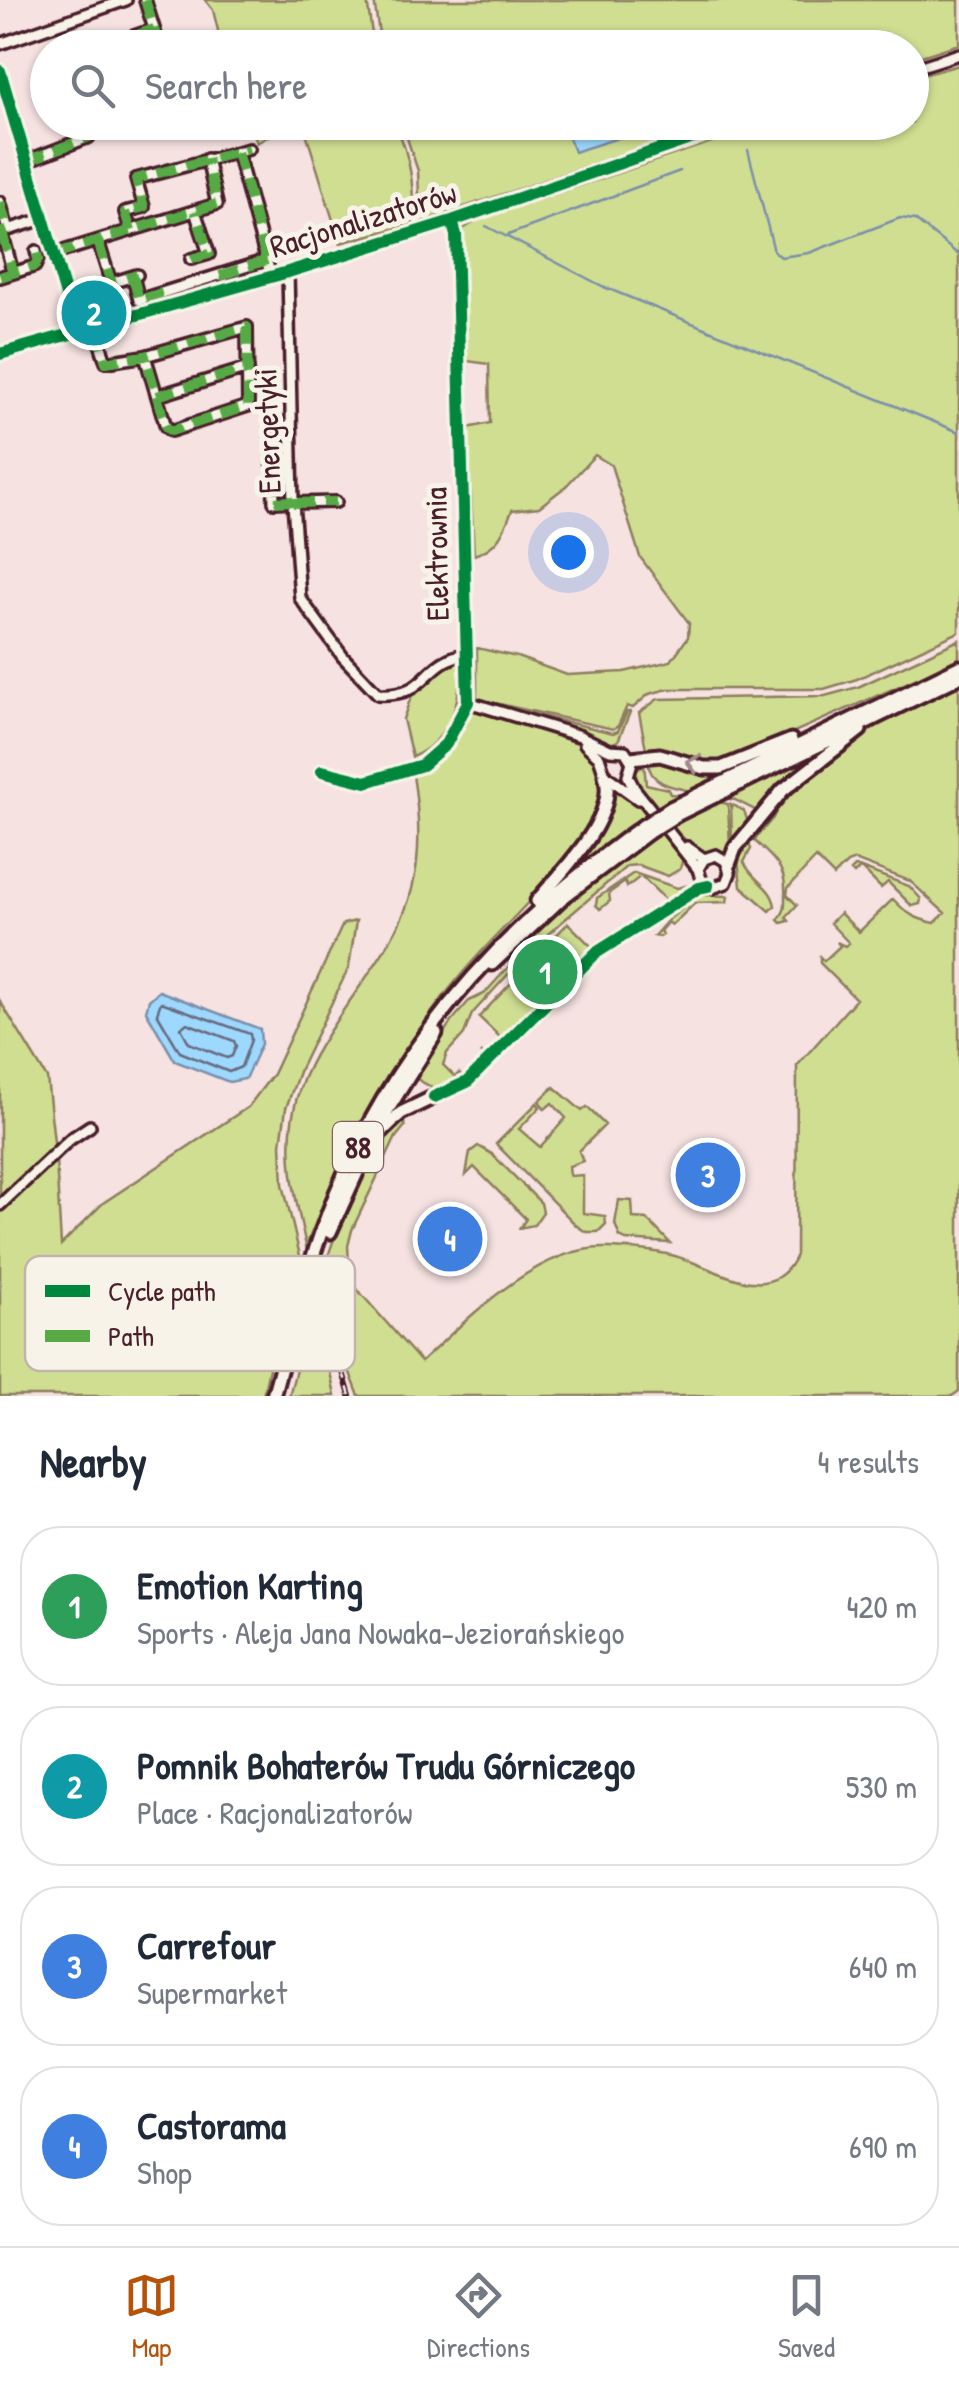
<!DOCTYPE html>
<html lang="en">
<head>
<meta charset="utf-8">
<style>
	:root { --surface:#fff; --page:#f6f6f7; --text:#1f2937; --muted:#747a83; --line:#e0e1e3; --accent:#b45309 }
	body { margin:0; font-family:"Patrick Hand",sans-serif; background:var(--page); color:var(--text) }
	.you { position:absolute; left:568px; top:552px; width:35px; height:35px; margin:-25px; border:8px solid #fff; border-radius:50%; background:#1a73e8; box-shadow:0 0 0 15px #1a73e833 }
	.badge { display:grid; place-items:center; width:65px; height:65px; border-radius:50%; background:var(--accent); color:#fff; font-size:32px; font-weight:700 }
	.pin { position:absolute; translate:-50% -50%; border:5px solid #fff; box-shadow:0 2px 10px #0006 }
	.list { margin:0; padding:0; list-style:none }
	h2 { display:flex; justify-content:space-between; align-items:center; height:130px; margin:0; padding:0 40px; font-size:42px }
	h2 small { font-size:32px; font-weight:400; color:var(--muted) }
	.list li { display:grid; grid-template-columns:65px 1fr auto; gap:30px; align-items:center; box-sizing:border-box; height:160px; margin:0 20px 20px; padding:0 20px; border:2px solid var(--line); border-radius:40px }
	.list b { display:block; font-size:38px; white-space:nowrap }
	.list p { margin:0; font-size:32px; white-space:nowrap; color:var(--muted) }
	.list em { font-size:32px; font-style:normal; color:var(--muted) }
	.icon { flex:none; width:55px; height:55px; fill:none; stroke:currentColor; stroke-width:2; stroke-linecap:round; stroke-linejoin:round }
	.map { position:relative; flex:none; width:959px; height:1396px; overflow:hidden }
	.search { position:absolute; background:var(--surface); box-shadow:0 2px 8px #0004; left:30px; right:30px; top:30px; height:110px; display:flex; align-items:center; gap:25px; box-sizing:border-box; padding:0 35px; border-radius:55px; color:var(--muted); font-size:38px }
	.sheet { height:850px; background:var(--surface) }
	nav { display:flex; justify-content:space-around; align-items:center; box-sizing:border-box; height:140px; border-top:2px solid var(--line); background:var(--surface); font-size:28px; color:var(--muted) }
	nav a { display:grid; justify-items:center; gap:5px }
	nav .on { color:var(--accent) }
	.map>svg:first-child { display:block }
	.green { fill:#d0de92; stroke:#8d7e5e; stroke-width:2.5 }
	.water { fill:#9dd9fe; stroke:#7c8faa; stroke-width:2.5 }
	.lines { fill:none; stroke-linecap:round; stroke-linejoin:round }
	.shore { stroke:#6b697f; stroke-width:2.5 }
	.stream { stroke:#7c8faa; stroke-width:2.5 }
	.minor-casing { stroke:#4a1f2b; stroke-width:16 }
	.major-casing { stroke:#4a1f2b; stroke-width:19 }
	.minor { stroke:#f7f3e8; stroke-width:9 }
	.major { stroke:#f7f3e8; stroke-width:11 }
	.rail-casing { stroke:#4a1f2b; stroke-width:6 }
	.rail { stroke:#f7f3e8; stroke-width:2.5; stroke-dasharray:8; stroke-linecap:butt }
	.major-bridge-casing { stroke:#4a1f2b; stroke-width:19; stroke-linecap:butt }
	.major-bridge { stroke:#f7f3e8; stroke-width:11 }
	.quiet { stroke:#57aa44; stroke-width:10; stroke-dasharray:20 10; stroke-linecap:butt }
	.cycleway-casing { stroke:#f7f3e8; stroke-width:19 }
	.cycleway { stroke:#00873e; stroke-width:12 }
	.oneway { stroke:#a0898a }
	.labels { text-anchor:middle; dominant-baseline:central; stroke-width:10; stroke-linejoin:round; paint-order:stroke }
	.shield { fill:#f7f3e8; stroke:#7e5f64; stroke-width:2.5 }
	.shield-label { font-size:30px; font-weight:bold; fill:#4a1f2b }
	.street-label { font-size:32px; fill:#4a1f2b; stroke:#f7f3e8 }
	.key { fill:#f7f3e8; stroke:#c3b3af; stroke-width:2.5 }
	.key-label { font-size:28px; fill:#4a1f2b }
</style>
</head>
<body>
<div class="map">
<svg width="959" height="1396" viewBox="0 0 959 1396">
	<rect width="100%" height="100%" fill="#f5e2e1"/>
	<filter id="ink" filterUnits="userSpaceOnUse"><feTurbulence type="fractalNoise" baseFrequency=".01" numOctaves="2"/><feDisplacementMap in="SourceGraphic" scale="20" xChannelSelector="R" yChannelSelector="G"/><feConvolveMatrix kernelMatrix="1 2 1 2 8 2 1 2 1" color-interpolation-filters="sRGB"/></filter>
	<g filter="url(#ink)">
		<!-- green -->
		<path class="green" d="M 205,0 L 367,0 L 374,47 L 222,47 L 213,10 Z
			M 374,0 L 959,0 L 959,44 L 912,59 L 912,48 L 381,47 Z
			M 959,65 L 959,632 L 857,679 L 824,689 L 668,689 L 649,694 L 633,708 L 627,706 L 618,726 L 613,729 L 477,699 L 477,648 L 517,657 L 567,675 L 624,672 L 671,661 L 688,637 L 689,623 L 640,557 L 611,465 L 595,455 L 565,487 L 539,507 L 512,510 C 504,531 498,548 474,555 L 468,428 L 490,423 L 489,364 L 467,361 L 463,229 L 478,220 L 768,123 L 912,122 L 912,78 Z
			M 250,123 L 395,123 C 411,158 414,185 413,224 L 340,243 L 304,126 L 286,126 L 257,143 Z
			M 402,123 L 683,123 L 678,135 L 420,222 L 418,171 Z
			M 959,640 L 959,660 L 730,760 L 712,765 L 647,754 L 639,713 L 658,699 L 825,696 L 858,687 Z
			M 461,654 C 462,695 454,739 412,757 L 403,719 C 407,709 410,698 415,689 C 422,673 447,663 461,654 Z
			M 959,685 L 959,1391 L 952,1396 L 359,1396 L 327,1313 L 321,1328 L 335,1396 L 289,1396 C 314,1305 337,1188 402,1116 L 405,1126 L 396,1137 L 352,1230 L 348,1246 L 350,1281 L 421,1362 C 468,1319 538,1245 607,1248 C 629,1249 654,1250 675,1256 C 715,1267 772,1310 796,1255 L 797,1066 L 856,999 L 820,963 L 820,957 L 824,961 L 840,946 L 837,942 L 845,946 L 849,943 L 830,923 L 840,913 L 859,932 L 893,899 C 907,914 915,919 935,923 L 945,913 L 910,881 L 855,860 L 847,863 L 834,876 L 816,858 L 788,888 L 787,895 L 797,905 L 786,917 L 789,921 L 781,923 L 778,920 C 786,910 785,907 785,896 C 787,867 774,860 754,840 L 773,818 L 782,798 L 852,742 L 892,717 Z
			M 492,704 L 613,733 L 618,731 L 627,712 L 630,712 L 618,741 L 606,746 L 483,705 Z
			M 471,709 L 584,745 C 600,765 607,788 597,814 C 590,830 577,844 567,858 C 534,900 494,935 460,976 C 394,1055 344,1151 306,1246 C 296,1200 284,1157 294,1110 C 300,1078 318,1048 336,1021 C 362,981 401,936 412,889 C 422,852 419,812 413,775 C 444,763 459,739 471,709 Z
			M 833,743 L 831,748 L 759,812 L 735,800 L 721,797 Z
			M 665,761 L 693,770 L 744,763 L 691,791 C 672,787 650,784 648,762 Z
			M 644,764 L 646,784 L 668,789 L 670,794 L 685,795 L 657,810 L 635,782 L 637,770 Z
			M 622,788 L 649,814 L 563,879 L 602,826 L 611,794 Z
			M 714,801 L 728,804 L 730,846 L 725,852 L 699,852 L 671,827 Z
			M 731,804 L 744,811 L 748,822 L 732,843 Z
			M 663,830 L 683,858 L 680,869 L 668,876 L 638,865 L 627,866 L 533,947 L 472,1014 L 464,1034 L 447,1053 L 443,1065 L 455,1077 L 459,1073 L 463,1076 L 484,1056 L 481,1052 L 486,1057 L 464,1078 L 438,1091 L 417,1079 L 415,1075 L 451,1022 L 469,1001 L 484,994 L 522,952 L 523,941 L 528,935 L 570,899 Z
			M 749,844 L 751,849 L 744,862 C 752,881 772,886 775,906 L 770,911 L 741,886 L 738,860 Z
			M 855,867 L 861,868 L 909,886 L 921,899 L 920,904 L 912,906 L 888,882 L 881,888 L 861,868 L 854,874 L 851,871 Z
			M 634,873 L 677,888 L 697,883 L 661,909 L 666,900 L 641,876 L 627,887 L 625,882 L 609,893 L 610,901 L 600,909 L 596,905 L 597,898 Z
			M 701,895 L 728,896 L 727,902 L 695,903 L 672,925 L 668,922 L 660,931 L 663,935 L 660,937 L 654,936 L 669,919 Z
			M 356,921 L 349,967 L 300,1069 L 286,1108 L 281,1144 L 283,1184 L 300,1256 L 277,1332 L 263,1396 L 0,1396 L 0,1210 L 56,1159 L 61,1245 L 103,1203 L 248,1107 L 273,1074 L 343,924 Z
			M 568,923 L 594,949 L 503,1040 L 479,1017 Z
			M 0,1001 L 47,1078 L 55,1151 L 0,1202 Z
			M 554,1087 L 582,1111 L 587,1107 L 605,1125 L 579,1151 L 583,1161 L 569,1166 L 570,1176 L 583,1175 L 583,1213 L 605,1216 L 606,1224 L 598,1232 L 586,1232 L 577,1226 L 496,1144 L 537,1103 L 540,1107 L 519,1129 L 540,1147 L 566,1118 L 552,1103 L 545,1109 L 539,1101 Z
			M 478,1146 L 492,1154 L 541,1203 L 543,1212 L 534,1225 L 520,1228 L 526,1219 L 474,1167 L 466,1175 L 470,1152 Z
			M 619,1200 L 632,1201 L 633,1218 L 647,1219 L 670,1243 L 626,1240 L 620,1237 L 615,1224 Z"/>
		<!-- water -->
		<path class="water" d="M 563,123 L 587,123 L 590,131 L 596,129 L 594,123 L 626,123 L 631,134 L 574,152 Z
			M 159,991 L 260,1029 L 261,1044 L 245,1079 L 229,1082 L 175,1061 L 146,1011 L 149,1000 Z"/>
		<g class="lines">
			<!-- shore -->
			<path class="shore" d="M 161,1002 L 250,1034 L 251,1040 L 241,1067 L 229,1072 L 180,1052 L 157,1013 Z
				M 187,1023 L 234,1041 L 236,1046 L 232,1056 L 227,1058 L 189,1043 L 181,1028 Z"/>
			<!-- stream -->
			<path class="stream" d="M 748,150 L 774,251 L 781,257 L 809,253 L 900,218 L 915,220 L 959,255
				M 486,226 L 604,287 L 959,432
				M 508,235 L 680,171"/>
			<defs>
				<path id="minor" d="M 145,0 L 160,48
					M 0,44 L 126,0
					M 118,48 L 117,42 L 154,29
					M 912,69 L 959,54
					M 0,71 L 77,333
					M 237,152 L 271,277
					M 27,161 L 89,137 L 84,122
					M 0,202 L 8,230 L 0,233
					M 8,230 L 43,219
					M 131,231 L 125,212 L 144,207 L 136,179 L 249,149
					M 2,232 L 13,273
					M 98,241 L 111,283 L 137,275
					M 54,254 L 217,204 L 207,159
					M 191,259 L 209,254 L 195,211
					M 288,272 L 293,503 L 300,598 L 343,657 L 378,694 C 430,697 422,661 466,654
					M 0,277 L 35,266 L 38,259 L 36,251
					M 133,277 L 139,300 L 267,260
					M 95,328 L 106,362 L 145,356 L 247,327 L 248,406 L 171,431 L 166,427 L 145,356
					M 0,354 L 288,272 L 452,221 L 739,122
					M 157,396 L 248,368
					M 291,431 L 272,432 L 274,502 L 293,501
					M 293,503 L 336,502
					M 468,702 L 580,736 L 610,750 L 625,751 L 632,762 L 628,776 L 634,788 L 698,869
					M 585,744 L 599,757 L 605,775 L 638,799
					M 322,771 L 366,782 L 422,765 L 446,744 L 468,702 L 456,235 L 452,221
					M 687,847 L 704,859 L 716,855 L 726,861 L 730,873 L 726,883 L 712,888 L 702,882 L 698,869 L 704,859
					M 434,1097 L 467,1082 L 596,953 L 699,888 L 708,886
					M 0,1205 L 69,1140 L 90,1126"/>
				<path id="major" d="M 631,758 L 660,755 L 704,768 L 721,768 L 791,740
					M 671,808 L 959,667
					M 678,814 L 959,677
					M 729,864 L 735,848 L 783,790 L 860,730
					M 537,901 C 562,871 619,817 605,775
					M 492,964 L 562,898 L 649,832
					M 377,1136 L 401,1113 L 434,1097
					M 330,1232 L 380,1122 L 436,1033
					M 273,1396 C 292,1328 309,1259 336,1193 C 399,1040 510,921 643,826"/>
			</defs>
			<!-- minor casing -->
			<use href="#minor" class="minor-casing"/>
			<!-- major casing -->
			<use href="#major" class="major-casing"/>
			<!-- minor -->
			<use href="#minor" class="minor"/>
			<!-- major -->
			<use href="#major" class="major"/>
			<defs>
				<path id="rail" d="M 343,1372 L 350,1396"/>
			</defs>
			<!-- rail casing -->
			<use href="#rail" class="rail-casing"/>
			<!-- rail -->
			<use href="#rail" class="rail"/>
			<defs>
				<path id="major-bridge" d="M 643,826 L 671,808
					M 649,832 L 678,814"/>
			</defs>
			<!-- major-bridge casing -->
			<use href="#major-bridge" class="major-bridge-casing"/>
			<!-- major-bridge -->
			<use href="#major-bridge" class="major-bridge"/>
			<!-- quiet -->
			<path class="quiet" d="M 145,0 L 160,48
				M 118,48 L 117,42 L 154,29
				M 237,152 L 270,272
				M 27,161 L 89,137 L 84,122
				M 0,202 L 8,230 L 0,233
				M 131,231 L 125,212 L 144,207 L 136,179 L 249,149
				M 2,232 L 13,273
				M 98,241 L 111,283 L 137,275
				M 54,254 L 217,204 L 207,159
				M 191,259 L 209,254 L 195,211
				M 220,276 L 267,260
				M 0,277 L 35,266 L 38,259 L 36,251
				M 133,277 L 139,300 L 162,293
				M 95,328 L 106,362 L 145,356 L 247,327 L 248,406 L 171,431 L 166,427 L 145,356
				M 157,396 L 248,368
				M 291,431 L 272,432 L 274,502 L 293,501
				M 293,503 L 336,502"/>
			<defs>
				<path id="cycleway" d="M 0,71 L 77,333
					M 0,354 L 288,272 L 452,221 L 739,122
					M 322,771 L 366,782 L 422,765 L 446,744 L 468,702 L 456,235 L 452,221
					M 434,1097 L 467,1082 L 596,953 L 699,888 L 708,886"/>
			</defs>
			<!-- cycleway casing -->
			<use href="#cycleway" class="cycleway-casing"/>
			<!-- cycleway -->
			<use href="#cycleway" class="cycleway"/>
		</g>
		<!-- one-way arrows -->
		<defs><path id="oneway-chevron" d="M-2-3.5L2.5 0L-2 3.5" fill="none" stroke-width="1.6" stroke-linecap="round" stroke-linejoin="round" transform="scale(2.5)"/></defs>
		<use class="oneway" href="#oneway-chevron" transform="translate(693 763) rotate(-164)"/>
	</g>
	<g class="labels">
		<!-- shield labels -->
		<rect class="shield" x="333" y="1122" width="50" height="50" rx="8"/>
		<g class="shield-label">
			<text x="358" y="1147">88</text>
		</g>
		<!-- street labels -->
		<g class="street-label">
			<text transform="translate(363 219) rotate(-17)">Racjonalizatorów</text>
			<text transform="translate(267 431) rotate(-92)">Energetyki</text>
			<text transform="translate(436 554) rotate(-91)">Elektrownia</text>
		</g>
	</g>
	<!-- legend -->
	<rect x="25" y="1256" width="330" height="115" rx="15" class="key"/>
	<rect x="45" y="1285" width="45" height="12" fill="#00873e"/>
	<rect x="45" y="1330" width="45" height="12" fill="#57aa44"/>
	<g class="key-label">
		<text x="108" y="1301">Cycle path</text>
		<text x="108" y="1346">Path</text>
	</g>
</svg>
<div class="you"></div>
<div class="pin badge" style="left:545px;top:972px;background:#2e9e5b">1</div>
<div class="pin badge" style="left:94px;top:313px;background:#0f9aa8">2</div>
<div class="pin badge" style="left:708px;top:1175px;background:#3f7fe0">3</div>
<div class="pin badge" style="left:450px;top:1239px;background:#3f7fe0">4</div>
<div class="search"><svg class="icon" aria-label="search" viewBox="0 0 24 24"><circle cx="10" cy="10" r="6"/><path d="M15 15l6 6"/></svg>Search here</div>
</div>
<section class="sheet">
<h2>Nearby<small>4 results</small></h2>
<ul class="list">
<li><span class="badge" style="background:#2e9e5b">1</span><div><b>Emotion Karting</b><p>Sports · Aleja Jana Nowaka-Jeziorańskiego</p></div><em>420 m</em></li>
<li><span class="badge" style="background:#0f9aa8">2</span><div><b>Pomnik Bohaterów Trudu Górniczego</b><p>Place · Racjonalizatorów</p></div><em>530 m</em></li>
<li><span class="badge" style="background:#3f7fe0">3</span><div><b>Carrefour</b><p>Supermarket</p></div><em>640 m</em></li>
<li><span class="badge" style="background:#3f7fe0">4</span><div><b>Castorama</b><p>Shop</p></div><em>690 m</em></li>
</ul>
</section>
<nav>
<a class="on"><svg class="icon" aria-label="map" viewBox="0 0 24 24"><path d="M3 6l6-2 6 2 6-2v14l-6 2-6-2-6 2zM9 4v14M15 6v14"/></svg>Map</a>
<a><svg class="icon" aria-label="directions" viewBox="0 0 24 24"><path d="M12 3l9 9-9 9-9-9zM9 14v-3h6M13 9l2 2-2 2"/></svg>Directions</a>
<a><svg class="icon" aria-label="saved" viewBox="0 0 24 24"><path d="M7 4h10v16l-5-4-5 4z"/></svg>Saved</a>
</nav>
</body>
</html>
